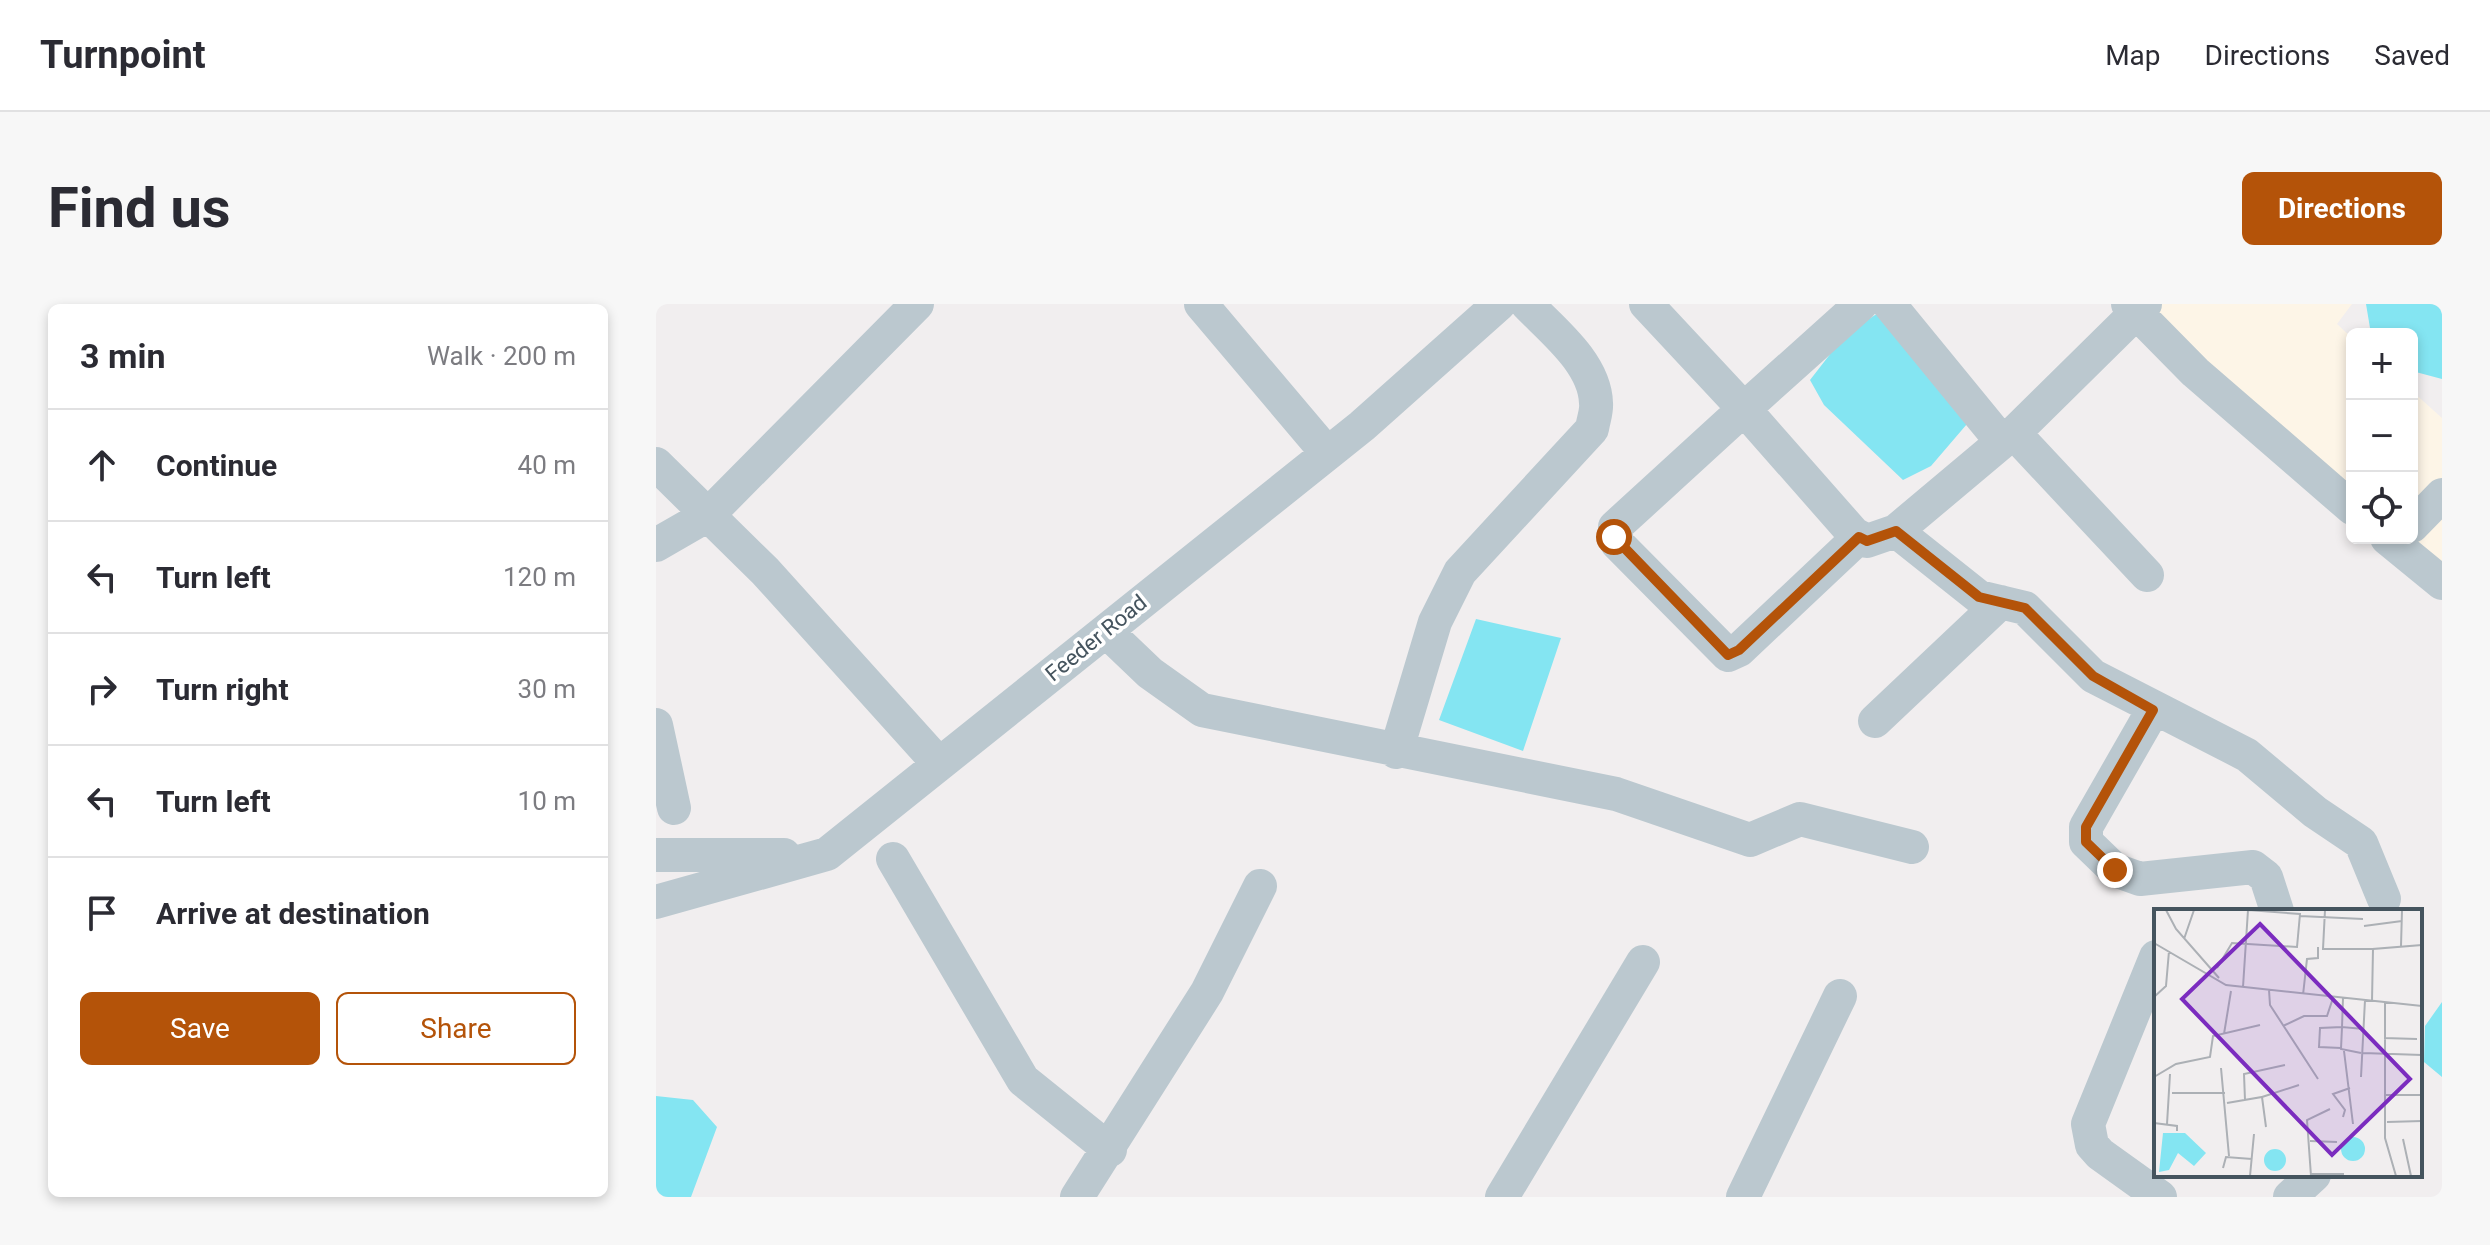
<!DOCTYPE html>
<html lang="en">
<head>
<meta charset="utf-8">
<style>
	:root { --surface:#fff; --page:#f7f7f7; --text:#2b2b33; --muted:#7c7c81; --line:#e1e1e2; --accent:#b45309 }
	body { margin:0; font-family:Roboto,sans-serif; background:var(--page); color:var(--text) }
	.controls { position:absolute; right:24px; top:24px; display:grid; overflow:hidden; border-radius:12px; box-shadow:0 4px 12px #0003 }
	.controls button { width:72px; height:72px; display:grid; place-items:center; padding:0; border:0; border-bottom:2px solid var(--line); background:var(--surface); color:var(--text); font:40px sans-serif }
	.stop { position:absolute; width:24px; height:24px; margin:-18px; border:6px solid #b45309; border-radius:50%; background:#fff }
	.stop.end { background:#b45309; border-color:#fff; box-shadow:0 2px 8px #0008 }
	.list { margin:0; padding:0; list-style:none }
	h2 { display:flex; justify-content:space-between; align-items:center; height:104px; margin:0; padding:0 32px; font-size:34px }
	h2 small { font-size:26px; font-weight:400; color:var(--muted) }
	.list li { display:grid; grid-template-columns:52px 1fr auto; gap:24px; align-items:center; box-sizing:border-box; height:112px; padding:0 32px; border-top:2px solid var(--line) }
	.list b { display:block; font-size:30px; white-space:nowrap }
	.list em { font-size:26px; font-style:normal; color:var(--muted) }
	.actions { display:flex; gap:16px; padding:24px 32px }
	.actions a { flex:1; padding:18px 0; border:2px solid var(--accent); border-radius:12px; text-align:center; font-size:28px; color:var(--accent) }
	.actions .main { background:var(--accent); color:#fff }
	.icon { flex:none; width:44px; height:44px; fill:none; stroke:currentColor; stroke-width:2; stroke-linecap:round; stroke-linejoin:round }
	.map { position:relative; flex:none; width:1786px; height:893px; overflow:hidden; border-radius:12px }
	header { display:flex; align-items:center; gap:48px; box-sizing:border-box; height:112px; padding:0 40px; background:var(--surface); border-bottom:2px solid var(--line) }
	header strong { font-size:38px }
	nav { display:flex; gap:44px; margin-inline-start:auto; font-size:28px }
	.intro { display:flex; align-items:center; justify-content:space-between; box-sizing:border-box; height:192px; padding:0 48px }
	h1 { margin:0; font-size:56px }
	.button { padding:20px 36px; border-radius:12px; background:var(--accent); color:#fff; font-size:28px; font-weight:700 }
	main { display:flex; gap:48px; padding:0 48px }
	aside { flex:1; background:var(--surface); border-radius:12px; box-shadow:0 4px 12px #0003 }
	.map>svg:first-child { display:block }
	.commercial { fill:#fdf5e7 }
	.water { fill:#84e5f2 }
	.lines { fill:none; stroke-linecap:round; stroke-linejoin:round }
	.minor { stroke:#bbc8cf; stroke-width:34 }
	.route { stroke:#b45309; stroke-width:10 }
	.labels { text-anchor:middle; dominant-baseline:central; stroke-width:7; stroke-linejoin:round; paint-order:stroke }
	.street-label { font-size:22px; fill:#45545e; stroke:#fff }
	.inset-road { fill:none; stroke:#acb0b5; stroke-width:2 }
	.view { fill:#7b2cbf; fill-opacity:0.15; stroke:#7b2cbf; stroke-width:4 }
	.inset-edge { fill:none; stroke:#45545e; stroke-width:4 }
</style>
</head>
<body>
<header>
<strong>Turnpoint</strong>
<nav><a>Map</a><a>Directions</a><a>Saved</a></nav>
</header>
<div class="intro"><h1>Find us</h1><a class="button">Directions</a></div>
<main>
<aside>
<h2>3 min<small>Walk · 200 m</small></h2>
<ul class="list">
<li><svg class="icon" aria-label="ahead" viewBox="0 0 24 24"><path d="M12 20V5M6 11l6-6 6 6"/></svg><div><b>Continue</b></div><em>40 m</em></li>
<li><svg class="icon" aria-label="left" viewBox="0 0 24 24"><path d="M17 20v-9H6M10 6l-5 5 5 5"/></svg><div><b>Turn left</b></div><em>120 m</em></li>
<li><svg class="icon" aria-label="right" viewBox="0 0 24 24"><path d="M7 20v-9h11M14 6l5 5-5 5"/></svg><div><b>Turn right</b></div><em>30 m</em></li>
<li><svg class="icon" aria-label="left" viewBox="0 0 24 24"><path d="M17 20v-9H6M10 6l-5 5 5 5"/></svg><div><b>Turn left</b></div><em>10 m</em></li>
<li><svg class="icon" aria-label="arrive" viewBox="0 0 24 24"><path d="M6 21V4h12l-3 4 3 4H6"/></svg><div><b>Arrive at destination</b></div></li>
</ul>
<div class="actions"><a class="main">Save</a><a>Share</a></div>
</aside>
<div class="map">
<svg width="1786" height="893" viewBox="0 0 1786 893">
	<rect width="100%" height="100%" fill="#f1eeef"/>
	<!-- commercial -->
	<path class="commercial" d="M 1484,0 L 1696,0 L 1681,20 L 1696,34 L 1696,190 Z
		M 1756,87 L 1786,114 L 1786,267 L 1756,234 Z"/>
	<!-- water -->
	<path class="water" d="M 1710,0 L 1786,0 L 1786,75 L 1756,67 L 1756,30 L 1715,30 Z
		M 1228,5 L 1329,99 L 1275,162 L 1247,176 L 1168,101 L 1154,76 L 1189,31 Z
		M 820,315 L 905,334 L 867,447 L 783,416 Z
		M 1786,698 L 1786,773 L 1768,758 L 1769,722 Z
		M 0,792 L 37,796 L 61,823 L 35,893 L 0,893 Z"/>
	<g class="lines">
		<!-- minor -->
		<path class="minor" d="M 545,0 L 671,149
			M 990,0 L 1088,105 L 959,223 L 961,239 L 1072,351 L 1083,346 L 1203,233
			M 1205,0 L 1088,105 L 1198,230 L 1211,237 L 1240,227 L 1346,138
			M 1233,0 L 1346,138 L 1358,129 L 1491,271
			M 1472,0 L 1539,68 L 1696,204
			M 1358,129 L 1489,0
			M 0,160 L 109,267 L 283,460
			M 1756,222 L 1786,191
			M 1240,227 L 1323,293 L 1369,304 L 1437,372 L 1591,451 L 1659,508 L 1705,539 L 1728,595
			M 1731,234 L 1786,279
			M 0,241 L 52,211 L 261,0
			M 450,327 L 494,369 L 546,406 L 960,490 L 1094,536 L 1144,515 L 1256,543
			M 1497,406 L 1430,523 L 1430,538 L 1459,566 L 1484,575 L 1597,563 L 1610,573 L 1621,607
			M 1219,417 L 1345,298
			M 0,421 L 18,504
			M 740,448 L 779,318 L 804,268 L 936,125 C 937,117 941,107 940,99 C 939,59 896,26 871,0
			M 0,551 L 128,551
			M 237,555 L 367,776 L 454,846
			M 0,598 L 171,550 L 706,122 L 843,0
			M 1500,653 L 1432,820 L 1436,841 L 1444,850 L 1504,893
			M 421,893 L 551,688 L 604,582
			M 846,893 L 987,658
			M 1087,893 L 1184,692
			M 1634,893 L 1658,871"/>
	</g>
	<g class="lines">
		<!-- route -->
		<path class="route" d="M 958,233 L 1072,351 L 1083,346 L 1203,233 L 1211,237 L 1240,227 L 1323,293 L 1369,304 L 1437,372 L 1497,406 L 1430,523 L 1430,538 L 1459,566"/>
	</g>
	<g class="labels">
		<!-- street labels -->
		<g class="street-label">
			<text transform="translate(440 334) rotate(-39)">Feeder Road</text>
		</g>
	</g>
	<!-- overview -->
	<g transform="translate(1498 605)">
		<rect width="268" height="268" fill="#f1eeef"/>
		<path d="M 9,224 L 31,224 L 52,244 L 40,257 L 24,244 L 15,261 L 5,263 ZM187 240a12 12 0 1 1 24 0a12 12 0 1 1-24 0ZM110 251a11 11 0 1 1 22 0a11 11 0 1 1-22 0Z" fill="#84e5f2"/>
		<path class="inset-road" d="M 12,1 L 22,20 L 65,69M 171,1 L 169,40 L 219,40M 146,7 L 209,10M 210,17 L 248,12M 30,30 L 40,1M 0,34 L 72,76 L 268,97M 247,37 L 248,1M 63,59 L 78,34 L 143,38 L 146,5 L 94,1M 89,78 L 94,1M 115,81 L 116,96 L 164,170M 149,86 L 153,50 L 164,49 L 164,38M 0,88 L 12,77 L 15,42M 218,92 L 219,40 L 268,36M 231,93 L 231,229 L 242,267M 129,117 L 150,107 L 173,107 L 179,89M 70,125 L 77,82M 230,129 L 263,130M 187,139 L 165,138 L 166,119 L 188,118 L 189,89M 190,142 L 199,215M 207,144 L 187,140 L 188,118 L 210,120M 209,144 L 268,146M 67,159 L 75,247M 0,168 L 22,155 L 56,148 L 59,127 L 106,116M 207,168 L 211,91M 18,184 L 71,184M 231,186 L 268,186M 108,188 L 145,176M 91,191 L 90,165 L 131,156M 73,194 L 108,188 L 112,218M 189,208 L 191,201 L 179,185 L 196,179M 233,213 L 268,212M 0,214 L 23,217 L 23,222M 13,215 L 16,165M 249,230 L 257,267M 156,232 L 183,233M 69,259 L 72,248 L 98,250M 157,265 L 190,265M 96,267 L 100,225M 157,267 L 153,211 L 176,200"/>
		<path class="view" d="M 106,15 L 256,170 L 178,246 L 28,90 Z"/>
		<rect width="268" height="268" class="inset-edge"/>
	</g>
</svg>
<div class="controls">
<button>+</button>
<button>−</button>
<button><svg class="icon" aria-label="locate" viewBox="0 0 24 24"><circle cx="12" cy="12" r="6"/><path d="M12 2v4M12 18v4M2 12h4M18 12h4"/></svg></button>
</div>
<div class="stop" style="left:958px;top:233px"></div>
<div class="stop end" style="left:1459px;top:566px"></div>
</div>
</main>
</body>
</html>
